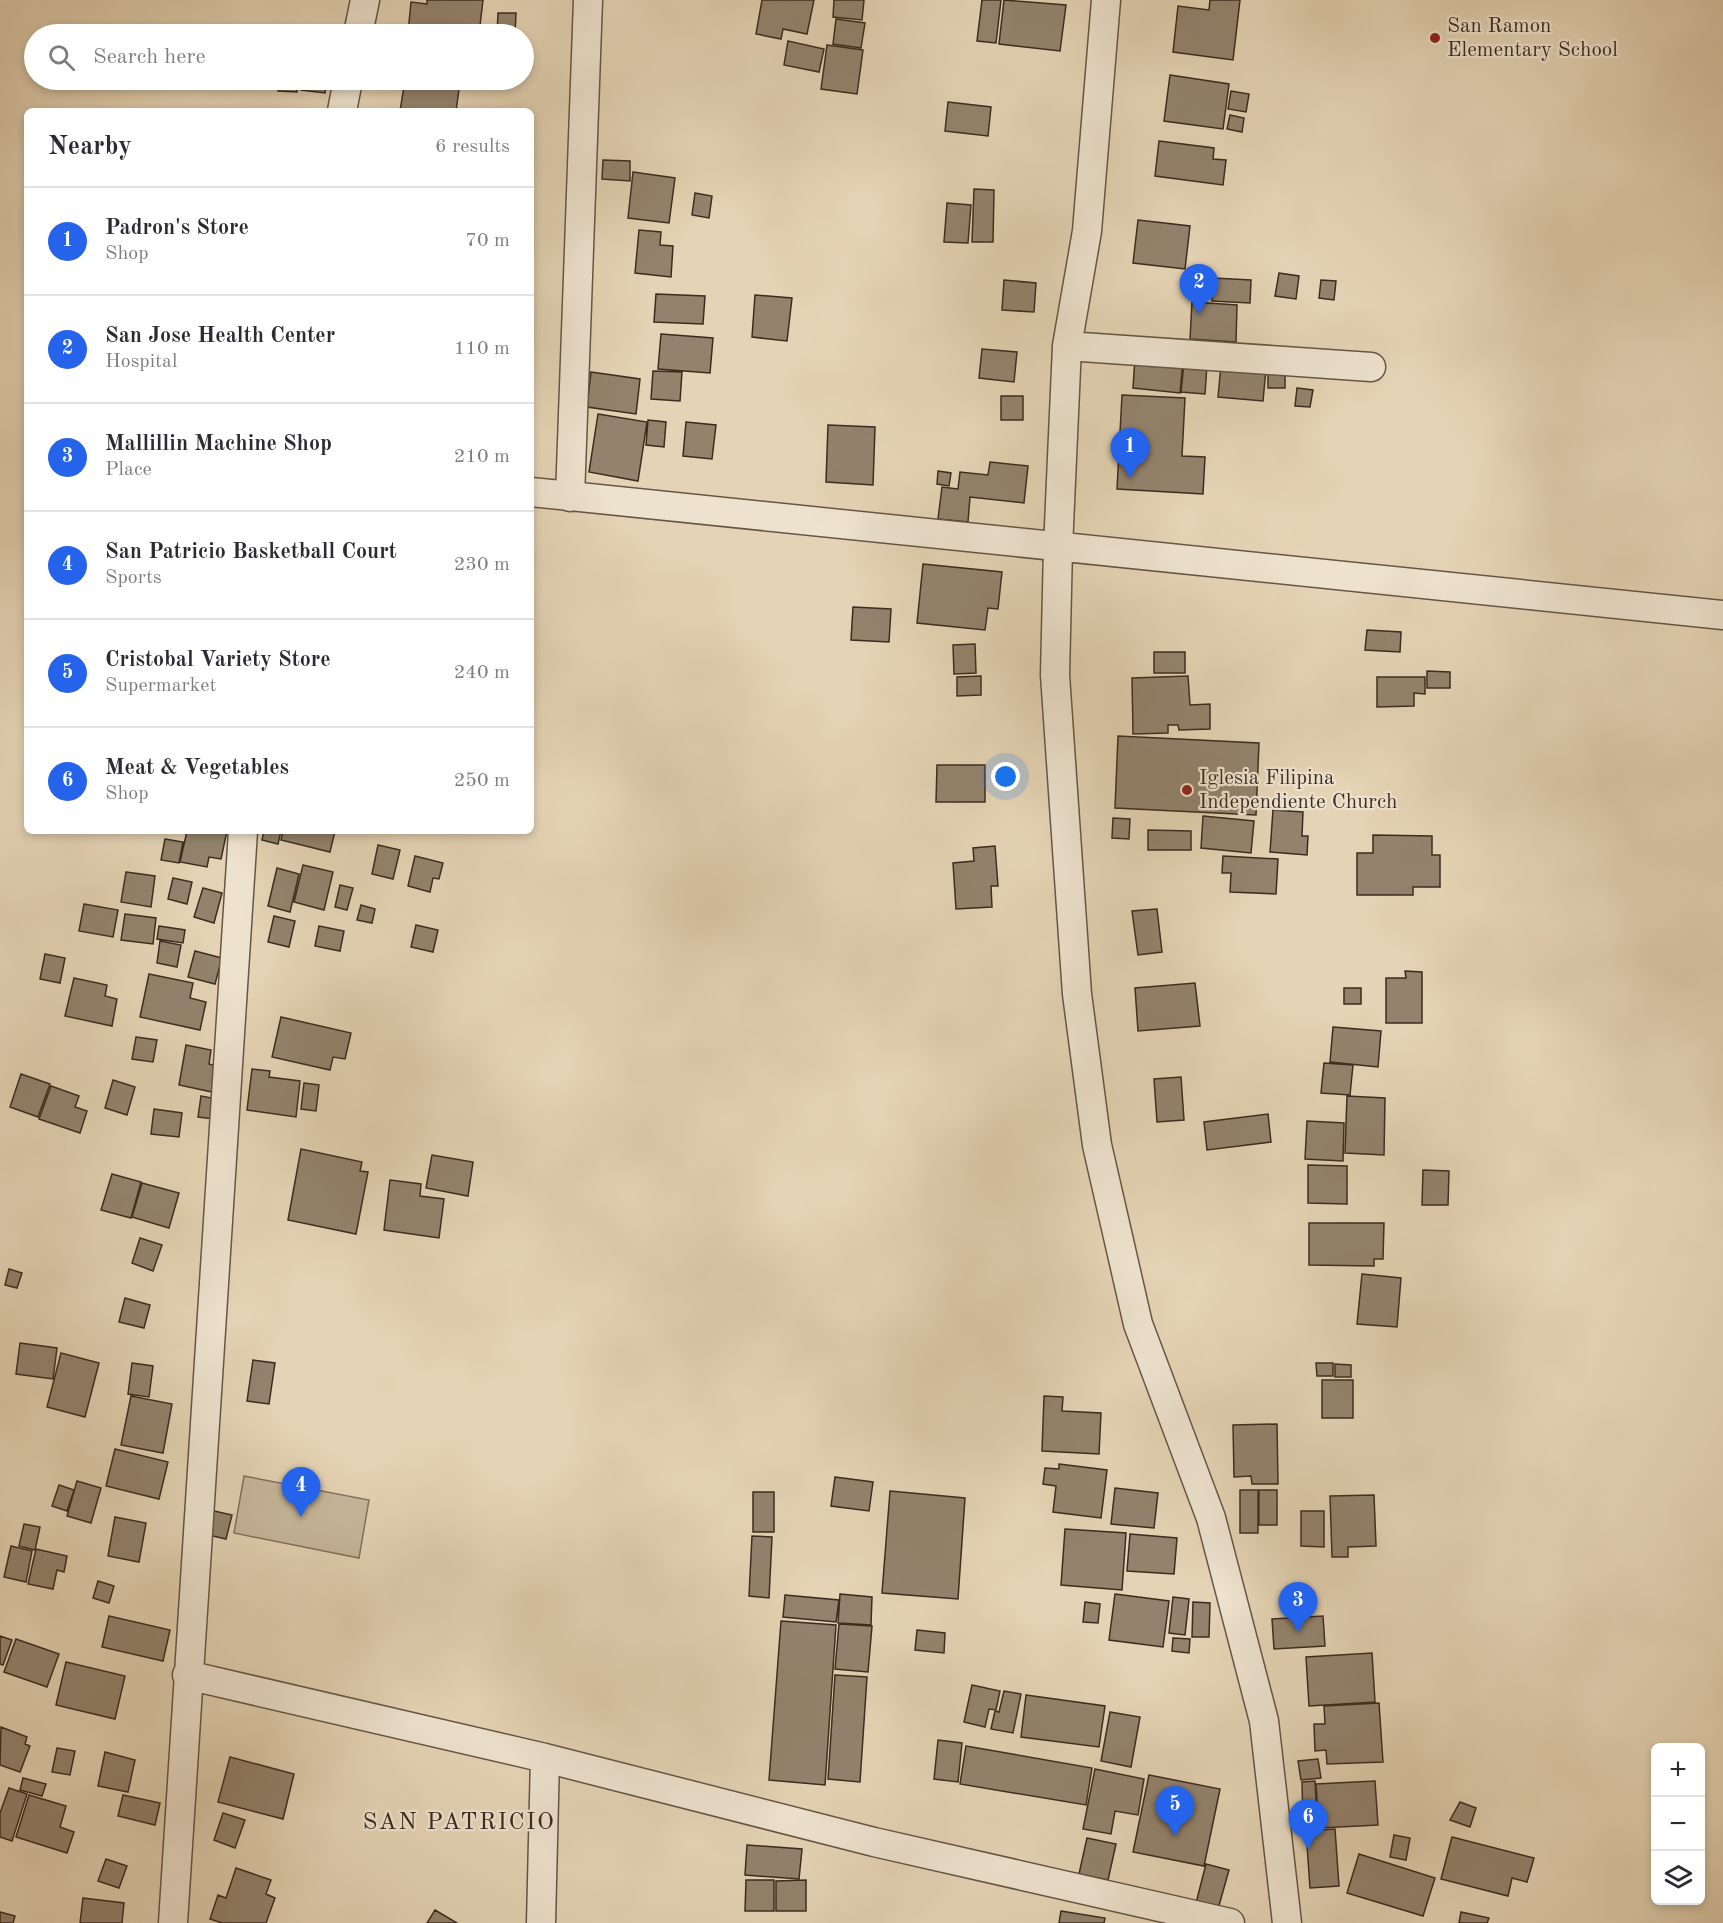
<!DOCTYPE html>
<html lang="en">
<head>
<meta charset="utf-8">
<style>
	:root { --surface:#fff; --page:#f2f2f3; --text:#2b2b33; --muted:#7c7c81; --line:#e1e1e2; --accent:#2563eb }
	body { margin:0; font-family:"Old Standard TT",serif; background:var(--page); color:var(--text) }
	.controls { position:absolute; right:18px; bottom:18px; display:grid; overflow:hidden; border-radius:9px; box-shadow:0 3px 9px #0003 }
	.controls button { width:54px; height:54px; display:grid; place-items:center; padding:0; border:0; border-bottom:2px solid var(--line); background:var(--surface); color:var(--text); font:30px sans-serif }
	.you { position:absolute; left:1006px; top:777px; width:21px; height:21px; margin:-15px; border:4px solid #fff; border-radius:50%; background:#1a73e8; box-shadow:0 0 0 9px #1a73e833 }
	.badge { display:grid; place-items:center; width:39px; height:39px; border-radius:50%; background:var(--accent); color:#fff; font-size:20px; font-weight:700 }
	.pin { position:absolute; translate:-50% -50px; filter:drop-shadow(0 2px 3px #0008) }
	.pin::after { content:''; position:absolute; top:32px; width:21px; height:18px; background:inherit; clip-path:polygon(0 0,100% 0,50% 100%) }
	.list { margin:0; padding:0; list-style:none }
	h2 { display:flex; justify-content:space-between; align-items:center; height:78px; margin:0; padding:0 24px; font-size:26px }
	h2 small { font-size:20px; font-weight:400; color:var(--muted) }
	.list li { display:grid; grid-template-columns:39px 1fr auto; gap:18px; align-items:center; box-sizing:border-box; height:108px; padding:0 24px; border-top:2px solid var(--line) }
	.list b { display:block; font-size:22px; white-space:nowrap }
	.list p { margin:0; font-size:20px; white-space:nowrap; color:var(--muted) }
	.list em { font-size:20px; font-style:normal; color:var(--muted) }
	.icon { flex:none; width:33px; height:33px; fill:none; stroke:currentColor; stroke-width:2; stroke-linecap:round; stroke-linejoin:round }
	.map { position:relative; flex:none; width:1723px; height:1923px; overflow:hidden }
	.search { position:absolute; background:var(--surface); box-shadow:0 3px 9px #0003; left:24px; top:24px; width:510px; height:66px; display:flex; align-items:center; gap:15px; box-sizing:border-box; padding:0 21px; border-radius:33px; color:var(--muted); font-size:22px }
	.panel { position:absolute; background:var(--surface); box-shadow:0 3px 9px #0003; left:24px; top:108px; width:510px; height:726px; border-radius:9px }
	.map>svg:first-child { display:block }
	.green { fill:#c7b79b; stroke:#82725e; stroke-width:1.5 }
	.building { fill:#93836d; stroke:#3c2c20; stroke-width:1.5 }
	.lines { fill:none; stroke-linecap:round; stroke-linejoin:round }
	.minor-casing { stroke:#665645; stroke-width:31 }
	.minor { stroke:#ede2ce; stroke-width:28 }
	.poi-dot { fill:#8f2418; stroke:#ede2ce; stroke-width:2 }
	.labels { text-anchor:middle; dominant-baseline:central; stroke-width:4.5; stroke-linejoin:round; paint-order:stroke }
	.poi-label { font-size:21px; fill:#3c2c20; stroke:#ede2ce; text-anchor:start }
	.quarter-label { font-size:24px; letter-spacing:1.5px; fill:#3c2c20; stroke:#ede2ce }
</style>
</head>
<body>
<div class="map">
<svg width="1723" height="1923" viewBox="0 0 1723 1923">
	<rect width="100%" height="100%" fill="#e4d3b4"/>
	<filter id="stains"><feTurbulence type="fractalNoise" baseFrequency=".00333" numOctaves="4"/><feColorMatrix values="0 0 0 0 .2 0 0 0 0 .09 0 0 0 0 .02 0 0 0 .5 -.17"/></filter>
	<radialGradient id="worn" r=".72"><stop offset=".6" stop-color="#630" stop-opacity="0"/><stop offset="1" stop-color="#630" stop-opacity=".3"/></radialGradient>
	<!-- green -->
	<path class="green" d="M 244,1476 L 369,1500 L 359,1558 L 234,1533 Z"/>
	<!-- building -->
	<path class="building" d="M 427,0 L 483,0 L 479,34 L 408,33 L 411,2 L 427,4 Z
		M 762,0 L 814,0 L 807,34 L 783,29 L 781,39 L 756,34 Z
		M 834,0 L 864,0 L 862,20 L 833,17 Z
		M 982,0 L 1001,0 L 996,43 L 977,41 Z
		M 1004,0 L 1066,5 L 1060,51 L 999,44 Z
		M 1210,0 L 1240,0 L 1233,60 L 1173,52 L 1178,6 L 1209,10 Z
		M 498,13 L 516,13 L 515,34 L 497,34 Z
		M 836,19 L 865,23 L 861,48 L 833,44 Z
		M 788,41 L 824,49 L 819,72 L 784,65 Z
		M 827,45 L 863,50 L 857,94 L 821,89 Z
		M 1170,75 L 1229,84 L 1223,129 L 1164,121 Z
		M 279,80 L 297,80 L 297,92 L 278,91 Z
		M 302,80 L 327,80 L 325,93 L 301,90 Z
		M 405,80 L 460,82 L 456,111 L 400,111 Z
		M 1231,91 L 1249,94 L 1246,112 L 1228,109 Z
		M 948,102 L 991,107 L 988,136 L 945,131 Z
		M 1230,115 L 1244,118 L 1242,132 L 1227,129 Z
		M 1159,141 L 1214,148 L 1213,159 L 1226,160 L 1223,185 L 1155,176 Z
		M 603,160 L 630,161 L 630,181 L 602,179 Z
		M 633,172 L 675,178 L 669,223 L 628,218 Z
		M 974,189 L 994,190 L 993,242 L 972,242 Z
		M 695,193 L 712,196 L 709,218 L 692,215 Z
		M 947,203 L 971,205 L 968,243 L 944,242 Z
		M 1138,220 L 1190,226 L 1185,269 L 1133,263 Z
		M 639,230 L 661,232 L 660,245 L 673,246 L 671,277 L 635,273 Z
		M 1279,273 L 1299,276 L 1296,299 L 1275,296 Z
		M 1213,278 L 1251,280 L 1250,303 L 1212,301 Z
		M 1004,280 L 1036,283 L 1034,312 L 1002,310 Z
		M 1321,280 L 1336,281 L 1334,300 L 1319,298 Z
		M 656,294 L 705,296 L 703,324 L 654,322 Z
		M 755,295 L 792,298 L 787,341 L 752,337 Z
		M 1192,302 L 1237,305 L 1236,342 L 1190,339 Z
		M 661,334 L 713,338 L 710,373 L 658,369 Z
		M 982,349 L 1017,352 L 1014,382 L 979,378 Z
		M 1135,357 L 1183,361 L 1180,393 L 1133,388 Z
		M 1184,363 L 1207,365 L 1205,394 L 1181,392 Z
		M 1221,365 L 1266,369 L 1263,401 L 1218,397 Z
		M 1268,370 L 1285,370 L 1285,388 L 1268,388 Z
		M 653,371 L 682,372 L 680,401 L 651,399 Z
		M 591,372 L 640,379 L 636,414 L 587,407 Z
		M 1297,388 L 1313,390 L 1310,407 L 1295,406 Z
		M 1122,395 L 1185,398 L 1182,456 L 1205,457 L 1203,494 L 1117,489 Z
		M 1001,396 L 1023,396 L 1023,420 L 1001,420 Z
		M 598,414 L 647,422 L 638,481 L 589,472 Z
		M 648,420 L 666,422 L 664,447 L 646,445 Z
		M 686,422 L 716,425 L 712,459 L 683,456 Z
		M 828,425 L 875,427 L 873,485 L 826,482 Z
		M 990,462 L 1028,466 L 1024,503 L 970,497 L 968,522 L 938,519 L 942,487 L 958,489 L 960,472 L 988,475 Z
		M 938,471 L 951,473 L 949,486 L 937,484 Z
		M 923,564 L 1002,572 L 998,609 L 988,608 L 985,630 L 917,623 Z
		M 853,607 L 891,609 L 889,642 L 851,640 Z
		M 1367,630 L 1401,632 L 1400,652 L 1365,650 Z
		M 975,644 L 976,673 L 954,674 L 953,645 Z
		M 1154,652 L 1185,652 L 1185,673 L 1154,673 Z
		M 1427,671 L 1450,672 L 1450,688 L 1427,688 Z
		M 981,676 L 981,695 L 957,696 L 957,677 Z
		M 1188,676 L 1190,705 L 1210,704 L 1210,729 L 1179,730 L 1178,725 L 1168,725 L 1168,733 L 1133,734 L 1132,678 Z
		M 1377,677 L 1425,677 L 1425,694 L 1414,693 L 1414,706 L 1377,707 Z
		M 1118,736 L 1259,743 L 1256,815 L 1115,808 Z
		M 937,765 L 985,765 L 985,802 L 936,802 Z
		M 1273,810 L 1303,812 L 1302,836 L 1308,836 L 1307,855 L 1270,852 Z
		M 1203,816 L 1254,821 L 1251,853 L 1201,848 Z
		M 1113,818 L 1130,819 L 1129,839 L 1112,838 Z
		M 1148,830 L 1191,831 L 1191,850 L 1148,850 Z
		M 187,831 L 227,831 L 221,859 L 209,857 L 207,867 L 180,862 Z
		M 264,831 L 281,831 L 278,844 L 262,840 Z
		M 283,831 L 335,831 L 330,852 L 281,840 Z
		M 1373,835 L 1432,836 L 1432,855 L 1440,855 L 1440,887 L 1413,887 L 1413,895 L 1357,895 L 1357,853 L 1373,853 Z
		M 165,839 L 183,842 L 179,863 L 161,860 Z
		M 378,845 L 400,850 L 393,879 L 372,874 Z
		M 995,846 L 998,886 L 991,886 L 992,907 L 956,909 L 953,863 L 974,861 L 973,848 Z
		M 415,856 L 443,863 L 439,879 L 433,878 L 430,892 L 408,886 Z
		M 1223,856 L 1278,859 L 1276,894 L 1230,892 L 1231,873 L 1222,873 Z
		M 303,865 L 333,872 L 324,910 L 294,902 Z
		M 277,868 L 299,874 L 290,912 L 268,906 Z
		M 126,872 L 155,876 L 151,907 L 121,902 Z
		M 173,878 L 192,882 L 187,904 L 168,899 Z
		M 340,885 L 353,888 L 347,910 L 335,907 Z
		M 203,888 L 222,893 L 214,923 L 194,917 Z
		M 84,904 L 118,910 L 113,937 L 79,931 Z
		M 361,905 L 375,909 L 372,923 L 357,920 Z
		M 1157,909 L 1162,952 L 1138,955 L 1132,911 Z
		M 125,914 L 156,918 L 153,944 L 121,940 Z
		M 274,916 L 295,921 L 289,947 L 268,942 Z
		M 416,925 L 438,930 L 433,952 L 411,947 Z
		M 159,926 L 185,930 L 183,943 L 157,939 Z
		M 319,926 L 344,931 L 340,951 L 315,946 Z
		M 160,941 L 181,945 L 177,967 L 157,963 Z
		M 195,951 L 222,958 L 215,984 L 188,977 Z
		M 45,954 L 65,958 L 60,983 L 40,979 Z
		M 1405,971 L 1422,972 L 1422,1023 L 1386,1023 L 1386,978 L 1406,978 Z
		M 149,974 L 193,983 L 190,998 L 206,1002 L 200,1030 L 140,1017 Z
		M 74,978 L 107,985 L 105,996 L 117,999 L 112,1026 L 65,1016 Z
		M 1195,983 L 1200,1026 L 1138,1031 L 1135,988 Z
		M 1344,988 L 1361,988 L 1361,1004 L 1344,1004 Z
		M 281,1017 L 351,1033 L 345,1059 L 333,1057 L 330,1070 L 272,1057 Z
		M 1333,1027 L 1381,1031 L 1378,1067 L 1330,1062 Z
		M 136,1037 L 157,1040 L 153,1062 L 132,1059 Z
		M 186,1045 L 211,1050 L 209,1064 L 216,1066 L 212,1092 L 179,1085 Z
		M 1324,1063 L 1353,1065 L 1350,1095 L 1321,1093 Z
		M 252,1069 L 270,1071 L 269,1077 L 300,1081 L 296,1117 L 247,1110 Z
		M 21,1074 L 50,1084 L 38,1117 L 10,1107 Z
		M 1181,1077 L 1184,1120 L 1157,1122 L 1154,1079 Z
		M 113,1080 L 135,1087 L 127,1115 L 105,1108 Z
		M 304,1083 L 319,1085 L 316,1111 L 301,1109 Z
		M 51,1086 L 79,1096 L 75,1107 L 87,1111 L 80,1133 L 39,1119 Z
		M 201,1096 L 217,1099 L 214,1119 L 198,1117 Z
		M 1347,1096 L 1385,1098 L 1384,1155 L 1345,1153 Z
		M 154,1109 L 182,1113 L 179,1137 L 151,1134 Z
		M 1268,1114 L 1271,1142 L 1207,1150 L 1204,1122 Z
		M 1307,1121 L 1344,1123 L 1343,1161 L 1305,1159 Z
		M 301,1149 L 362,1162 L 360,1171 L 368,1172 L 356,1234 L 288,1220 Z
		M 432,1155 L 473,1162 L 468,1196 L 426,1188 Z
		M 1308,1165 L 1347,1166 L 1347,1204 L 1308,1203 Z
		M 1423,1170 L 1449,1171 L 1448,1205 L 1422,1205 Z
		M 112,1174 L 141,1182 L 131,1218 L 101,1210 Z
		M 390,1180 L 421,1184 L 420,1196 L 444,1199 L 439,1238 L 384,1230 Z
		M 142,1183 L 179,1193 L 169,1228 L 132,1217 Z
		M 1309,1223 L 1384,1223 L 1383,1259 L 1374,1259 L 1374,1266 L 1309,1265 Z
		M 140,1238 L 162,1245 L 153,1271 L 132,1263 Z
		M 9,1269 L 22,1273 L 17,1288 L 5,1285 Z
		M 1362,1274 L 1401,1278 L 1397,1327 L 1357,1324 Z
		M 125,1298 L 150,1305 L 144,1328 L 119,1322 Z
		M 20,1343 L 57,1348 L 53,1379 L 16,1374 Z
		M 61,1353 L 99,1363 L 85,1417 L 47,1407 Z
		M 253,1360 L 275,1363 L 269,1404 L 247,1401 Z
		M 132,1363 L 153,1366 L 149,1397 L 128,1394 Z
		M 1316,1363 L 1333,1363 L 1333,1376 L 1317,1376 Z
		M 1335,1364 L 1351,1365 L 1351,1377 L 1335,1377 Z
		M 1322,1380 L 1353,1380 L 1353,1418 L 1322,1418 Z
		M 131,1396 L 172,1404 L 163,1453 L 121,1445 Z
		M 1044,1396 L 1063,1397 L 1062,1411 L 1101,1413 L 1099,1454 L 1042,1451 Z
		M 1277,1424 L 1278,1484 L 1252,1484 L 1251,1476 L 1234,1477 L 1233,1425 Z
		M 115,1449 L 168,1462 L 159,1499 L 106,1486 Z
		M 1059,1464 L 1107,1470 L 1101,1518 L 1053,1512 L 1056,1486 L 1043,1484 L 1045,1468 L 1059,1469 Z
		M 835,1477 L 873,1482 L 869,1511 L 831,1506 Z
		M 77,1481 L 101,1488 L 91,1523 L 67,1516 Z
		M 59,1485 L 74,1490 L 67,1511 L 52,1506 Z
		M 1115,1488 L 1158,1493 L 1154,1528 L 1111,1524 Z
		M 1240,1490 L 1258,1490 L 1258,1533 L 1240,1533 Z
		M 1259,1490 L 1277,1490 L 1277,1525 L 1259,1525 Z
		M 890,1491 L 965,1498 L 958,1599 L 882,1593 Z
		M 753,1492 L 774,1492 L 774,1532 L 753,1532 Z
		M 1374,1495 L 1376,1546 L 1348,1547 L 1348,1557 L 1332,1557 L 1330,1496 Z
		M 210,1510 L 232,1515 L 226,1539 L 204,1534 Z
		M 1301,1511 L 1324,1511 L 1324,1547 L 1301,1546 Z
		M 115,1517 L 146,1523 L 139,1562 L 108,1556 Z
		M 24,1524 L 40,1527 L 35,1550 L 19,1546 Z
		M 1065,1529 L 1126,1533 L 1122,1590 L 1061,1585 Z
		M 1130,1534 L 1177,1538 L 1174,1574 L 1127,1571 Z
		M 752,1536 L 772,1537 L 769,1598 L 749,1596 Z
		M 11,1546 L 32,1551 L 26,1582 L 4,1577 Z
		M 36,1549 L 67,1556 L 64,1572 L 57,1570 L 53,1589 L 28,1584 Z
		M 98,1581 L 114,1586 L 109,1603 L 93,1598 Z
		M 840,1594 L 872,1597 L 871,1625 L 838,1623 Z
		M 1115,1594 L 1169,1601 L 1163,1647 L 1109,1640 Z
		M 785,1595 L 839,1600 L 836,1622 L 783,1617 Z
		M 1173,1597 L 1189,1599 L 1185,1635 L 1169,1633 Z
		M 1085,1602 L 1100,1604 L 1098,1623 L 1083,1622 Z
		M 1193,1602 L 1210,1603 L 1209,1637 L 1192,1637 Z
		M 109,1616 L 170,1630 L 163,1661 L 102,1647 Z
		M 1323,1616 L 1325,1646 L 1274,1649 L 1272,1619 Z
		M 781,1621 L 836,1625 L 825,1785 L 769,1780 Z
		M 839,1624 L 872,1626 L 868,1672 L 835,1669 Z
		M 917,1630 L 945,1633 L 944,1653 L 915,1650 Z
		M 0,1636 L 12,1640 L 3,1665 L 0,1664 Z
		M 1173,1638 L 1190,1639 L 1189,1653 L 1172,1651 Z
		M 16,1639 L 59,1654 L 47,1687 L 4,1672 Z
		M 1372,1653 L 1375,1702 L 1309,1706 L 1306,1657 Z
		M 66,1662 L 125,1676 L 115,1719 L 56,1705 Z
		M 835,1675 L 867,1677 L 860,1782 L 828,1779 Z
		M 972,1685 L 1000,1691 L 996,1710 L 989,1709 L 985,1727 L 964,1722 Z
		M 1004,1691 L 1021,1694 L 1013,1733 L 991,1729 L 995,1711 L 999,1712 Z
		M 1026,1695 L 1105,1706 L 1099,1747 L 1021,1737 Z
		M 1379,1703 L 1383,1762 L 1327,1764 L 1326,1750 L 1315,1751 L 1314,1724 L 1325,1724 L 1324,1706 Z
		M 1110,1712 L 1140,1717 L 1131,1767 L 1101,1761 Z
		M 1,1727 L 27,1737 L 25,1744 L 30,1746 L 20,1772 L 0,1765 Z
		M 938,1740 L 962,1743 L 958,1782 L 934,1779 Z
		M 966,1746 L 1092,1768 L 1086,1805 L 960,1784 Z
		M 57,1748 L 75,1751 L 70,1775 L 52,1772 Z
		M 105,1752 L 135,1760 L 128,1792 L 98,1786 Z
		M 230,1757 L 294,1774 L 283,1819 L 218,1802 Z
		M 1318,1759 L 1321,1778 L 1301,1780 L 1298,1761 Z
		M 1095,1769 L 1144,1779 L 1138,1815 L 1115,1811 L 1111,1834 L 1083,1829 Z
		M 1149,1775 L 1220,1789 L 1204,1866 L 1133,1852 Z
		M 23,1778 L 46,1784 L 42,1796 L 20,1790 Z
		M 1315,1781 L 1317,1820 L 1303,1820 L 1302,1782 Z
		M 1375,1781 L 1378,1825 L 1319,1828 L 1316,1784 Z
		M 9,1788 L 27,1794 L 12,1841 L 0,1837 L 0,1813 Z
		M 29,1795 L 66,1806 L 60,1827 L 74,1832 L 67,1853 L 16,1837 Z
		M 123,1795 L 160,1803 L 155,1825 L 118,1816 Z
		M 1460,1802 L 1476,1808 L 1470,1827 L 1450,1820 Z
		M 223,1813 L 245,1820 L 235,1848 L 214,1840 Z
		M 1335,1829 L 1339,1886 L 1310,1888 L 1306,1831 Z
		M 1394,1835 L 1410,1838 L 1406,1860 L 1390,1857 Z
		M 1452,1837 L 1534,1858 L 1527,1882 L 1512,1878 L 1508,1896 L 1441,1879 Z
		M 1087,1838 L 1116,1844 L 1108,1880 L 1079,1874 Z
		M 747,1845 L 802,1849 L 799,1879 L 745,1875 Z
		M 1359,1854 L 1435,1878 L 1423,1916 L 1347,1893 Z
		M 106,1859 L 127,1866 L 119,1888 L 98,1881 Z
		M 1206,1864 L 1229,1870 L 1218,1909 L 1196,1903 Z
		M 236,1868 L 271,1880 L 266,1894 L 275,1898 L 266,1923 L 222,1923 L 210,1919 L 218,1895 L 226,1898 Z
		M 746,1880 L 774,1880 L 774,1911 L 745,1911 Z
		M 806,1880 L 806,1911 L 776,1911 L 776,1881 Z
		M 83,1898 L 124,1903 L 122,1923 L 80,1923 Z
		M 435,1910 L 457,1923 L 427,1923 Z
		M 1061,1911 L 1105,1918 L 1104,1923 L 1059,1923 Z
		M 0,1912 L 15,1916 L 13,1923 L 0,1923 Z
		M 1461,1912 L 1489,1918 L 1487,1923 L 1459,1923 Z"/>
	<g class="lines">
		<defs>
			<path id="minor" d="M 1106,0 L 1087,231 L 1067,346 L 1058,548 L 1055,675 L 1077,994 L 1097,1145 L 1138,1324 L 1211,1518 L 1264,1721 L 1287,1923
				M 358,34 L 365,0
				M 342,111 L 348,80
				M 1067,346 L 1371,367
				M 531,492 L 1723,615
				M 570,497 L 588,0
				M 187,1675 L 545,1758 L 874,1842 L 1230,1923
				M 173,1923 L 243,831
				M 541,1923 L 545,1758"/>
		</defs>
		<!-- minor casing -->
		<use href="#minor" class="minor-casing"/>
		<!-- minor -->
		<use href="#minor" class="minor"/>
	</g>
	<!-- markers -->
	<g class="poi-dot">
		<circle cx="1435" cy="38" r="6"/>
		<circle cx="1187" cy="790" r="6"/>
	</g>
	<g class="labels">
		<!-- poi labels -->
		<g class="poi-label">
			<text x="1447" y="26">San Ramon<tspan x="1447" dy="24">Elementary School</tspan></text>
			<text x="1199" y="778">Iglesia Filipina<tspan x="1199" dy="24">Independiente Church</tspan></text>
		</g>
		<!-- quarter labels -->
		<g class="quarter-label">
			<text x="459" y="1823">SAN PATRICIO</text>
		</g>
	</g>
	<rect width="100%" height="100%" filter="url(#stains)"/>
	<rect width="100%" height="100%" fill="url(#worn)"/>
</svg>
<div class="controls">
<button>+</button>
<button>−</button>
<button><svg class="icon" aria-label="layers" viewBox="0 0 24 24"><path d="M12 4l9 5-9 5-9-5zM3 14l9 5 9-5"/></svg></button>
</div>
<div class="you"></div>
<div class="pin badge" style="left:1130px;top:478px">1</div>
<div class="pin badge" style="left:1199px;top:314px">2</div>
<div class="pin badge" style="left:1298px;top:1632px">3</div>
<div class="pin badge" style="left:301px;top:1517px">4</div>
<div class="pin badge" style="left:1175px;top:1836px">5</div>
<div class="pin badge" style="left:1308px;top:1849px">6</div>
<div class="search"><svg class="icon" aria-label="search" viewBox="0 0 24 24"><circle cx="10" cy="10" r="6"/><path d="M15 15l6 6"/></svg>Search here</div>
<section class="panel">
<h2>Nearby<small>6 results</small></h2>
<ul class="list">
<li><span class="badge">1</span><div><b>Padron's Store</b><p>Shop</p></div><em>70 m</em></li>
<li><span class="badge">2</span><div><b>San Jose Health Center</b><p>Hospital</p></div><em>110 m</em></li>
<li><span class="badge">3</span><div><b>Mallillin Machine Shop</b><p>Place</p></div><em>210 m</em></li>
<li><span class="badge">4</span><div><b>San Patricio Basketball Court</b><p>Sports</p></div><em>230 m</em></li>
<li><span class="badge">5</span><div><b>Cristobal Variety Store</b><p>Supermarket</p></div><em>240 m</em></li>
<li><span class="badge">6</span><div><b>Meat &amp; Vegetables</b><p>Shop</p></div><em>250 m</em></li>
</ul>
</section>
</div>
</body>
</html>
